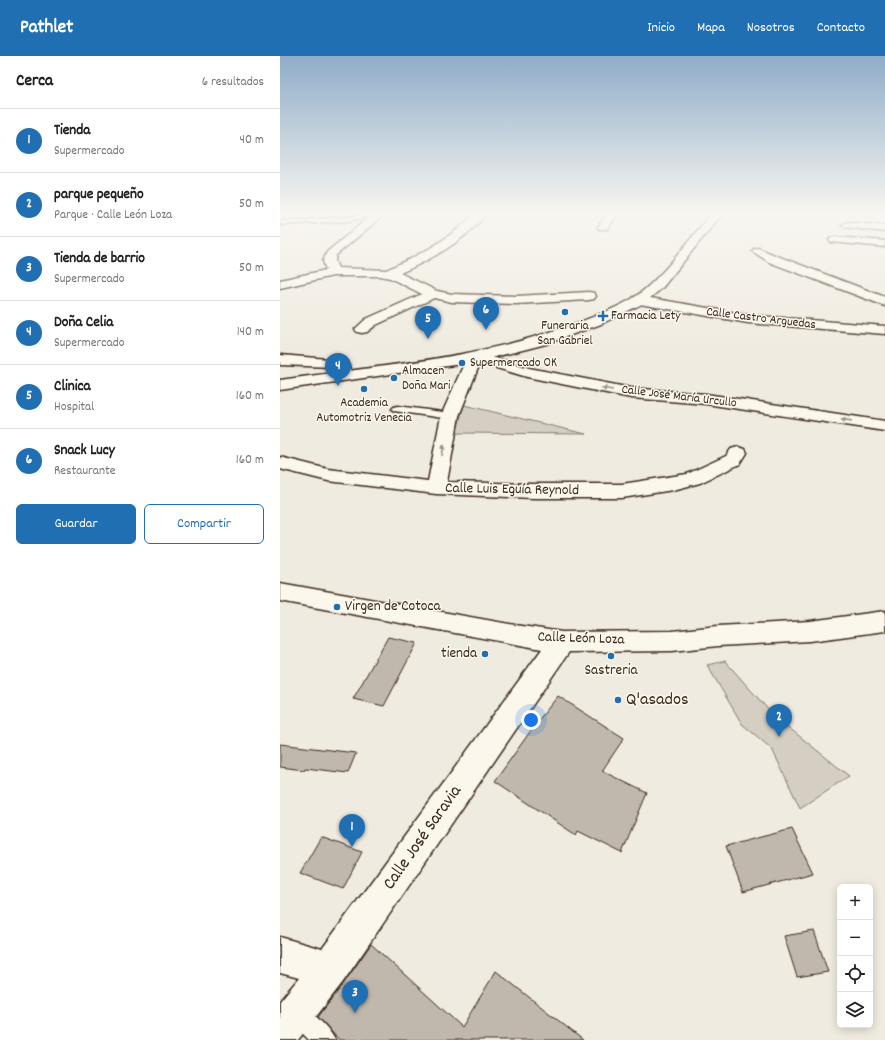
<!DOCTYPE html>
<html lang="es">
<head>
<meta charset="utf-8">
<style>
	:root { --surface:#fff; --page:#f6f6f6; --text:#222; --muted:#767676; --line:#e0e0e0; --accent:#1f6fb2 }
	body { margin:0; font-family:Dekko,sans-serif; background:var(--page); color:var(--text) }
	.controls { position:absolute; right:12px; bottom:12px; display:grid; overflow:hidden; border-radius:6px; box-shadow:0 2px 10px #0003 }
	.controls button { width:36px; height:36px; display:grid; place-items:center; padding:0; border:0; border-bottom:1px solid var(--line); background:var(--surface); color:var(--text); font:20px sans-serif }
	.you { position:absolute; left:251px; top:664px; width:14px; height:14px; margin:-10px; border:3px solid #fff; border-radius:50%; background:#1a73e8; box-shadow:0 0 0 6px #1a73e833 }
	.badge { display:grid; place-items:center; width:26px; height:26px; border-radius:50%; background:var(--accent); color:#fff; font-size:13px; font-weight:700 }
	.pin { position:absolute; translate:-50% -33px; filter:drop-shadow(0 1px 2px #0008) }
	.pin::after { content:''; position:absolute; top:21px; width:14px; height:12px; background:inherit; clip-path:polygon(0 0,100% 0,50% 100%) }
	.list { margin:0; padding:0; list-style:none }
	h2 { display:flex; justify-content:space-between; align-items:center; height:52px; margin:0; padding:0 16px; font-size:17px }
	h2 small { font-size:13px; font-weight:400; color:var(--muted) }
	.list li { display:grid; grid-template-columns:26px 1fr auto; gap:12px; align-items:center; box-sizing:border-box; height:64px; padding:0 16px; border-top:1px solid var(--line) }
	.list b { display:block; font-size:15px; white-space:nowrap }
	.list p { margin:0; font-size:13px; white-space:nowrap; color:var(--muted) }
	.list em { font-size:13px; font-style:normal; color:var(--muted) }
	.actions { display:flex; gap:8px; padding:12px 16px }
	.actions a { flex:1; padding:9px 0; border:1px solid var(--accent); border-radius:6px; text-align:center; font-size:14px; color:var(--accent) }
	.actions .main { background:var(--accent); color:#fff }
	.icon { flex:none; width:22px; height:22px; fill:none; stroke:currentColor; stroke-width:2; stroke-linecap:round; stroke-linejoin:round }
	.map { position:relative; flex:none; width:605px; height:984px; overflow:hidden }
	header { display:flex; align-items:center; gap:24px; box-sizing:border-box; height:56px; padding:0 20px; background:var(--accent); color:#fff }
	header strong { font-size:19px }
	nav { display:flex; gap:22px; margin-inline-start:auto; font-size:14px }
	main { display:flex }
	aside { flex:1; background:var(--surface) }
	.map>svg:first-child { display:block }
	.green { fill:#d5cec3; stroke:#887c70 }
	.building { fill:#c0b8ad; stroke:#3b2a1e }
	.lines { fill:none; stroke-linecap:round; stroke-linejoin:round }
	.service-casing { stroke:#3b2a1e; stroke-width:3 }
	.minor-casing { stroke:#3b2a1e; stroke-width:3 }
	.primary-casing { stroke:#3b2a1e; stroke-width:3 }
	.service { fill:#fbf7ec; fill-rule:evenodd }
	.minor { fill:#fbf7ec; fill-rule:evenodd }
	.primary { fill:#fbf7ec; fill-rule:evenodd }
	.oneway { fill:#9b9085 }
	.poi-dot { fill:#1f6fb2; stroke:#fbf7ec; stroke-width:1.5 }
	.labels { text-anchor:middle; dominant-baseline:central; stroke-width:3; stroke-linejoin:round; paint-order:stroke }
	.far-poi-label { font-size:13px; fill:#3b2a1e; stroke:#fbf7ec; text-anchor:start }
	.far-street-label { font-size:13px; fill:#3b2a1e; stroke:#fbf7ec }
	.street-label { font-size:15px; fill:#3b2a1e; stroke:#fbf7ec }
	.poi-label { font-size:15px; fill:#3b2a1e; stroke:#fbf7ec; text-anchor:start }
	.near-poi-label { font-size:18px; fill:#3b2a1e; stroke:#fbf7ec; text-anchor:start }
	.near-street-label { font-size:18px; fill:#3b2a1e; stroke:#fbf7ec }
</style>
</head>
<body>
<header>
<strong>Pathlet</strong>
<nav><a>Inicio</a><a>Mapa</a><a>Nosotros</a><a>Contacto</a></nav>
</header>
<main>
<aside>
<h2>Cerca<small>6 resultados</small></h2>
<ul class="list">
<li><span class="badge">1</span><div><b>Tienda</b><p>Supermercado</p></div><em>40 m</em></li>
<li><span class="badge">2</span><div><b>parque pequeño</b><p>Parque · Calle León Loza</p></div><em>50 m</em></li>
<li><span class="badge">3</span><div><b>Tienda de barrio</b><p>Supermercado</p></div><em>50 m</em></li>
<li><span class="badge">4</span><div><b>Doña Celia</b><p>Supermercado</p></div><em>140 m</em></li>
<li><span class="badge">5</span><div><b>Clinica</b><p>Hospital</p></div><em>160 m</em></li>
<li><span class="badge">6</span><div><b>Snack Lucy</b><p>Restaurante</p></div><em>160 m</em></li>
</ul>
<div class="actions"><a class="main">Guardar</a><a>Compartir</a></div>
</aside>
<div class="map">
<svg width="605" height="984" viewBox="0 0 605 984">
	<rect width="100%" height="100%" fill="#f0ebe0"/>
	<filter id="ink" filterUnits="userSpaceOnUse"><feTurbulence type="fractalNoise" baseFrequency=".025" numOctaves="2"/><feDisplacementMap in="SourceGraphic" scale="8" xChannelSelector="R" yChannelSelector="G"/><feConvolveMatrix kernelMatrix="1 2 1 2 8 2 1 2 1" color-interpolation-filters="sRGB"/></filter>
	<g filter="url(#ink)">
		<!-- green -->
		<path class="green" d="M 184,349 L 306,378 L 176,377 Z
			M 445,605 L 493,659 L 569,720 L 520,752 L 492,693 L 462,668 L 427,609 Z"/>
		<!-- building -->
		<path class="building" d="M 108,581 L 137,587 L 104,650 L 73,643 Z
			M 278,640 L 344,682 L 322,715 L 367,737 L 342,797 L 298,775 L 296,779 L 215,725 L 257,666 Z
			M 0,688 L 33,692 L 76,697 L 68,717 L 25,712 L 24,714 L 0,711 Z
			M 512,773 L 533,817 L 463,836 L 446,790 Z
			M 41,781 L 82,796 L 63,833 L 20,817 Z
			M 534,875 L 548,916 L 517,921 L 504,880 Z
			M 91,888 L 182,971 L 216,915 L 303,984 L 59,984 L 38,961 L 64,927 Z"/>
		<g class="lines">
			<defs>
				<path id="service" d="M 85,158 L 99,158 L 69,165 L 0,169 L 0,165 L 69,161 Z
					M 117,350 L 170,357 L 175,360 L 170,363 L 114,355 L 112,353 L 114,351 Z
					M 17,948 C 30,953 49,971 55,984 L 29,984 L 10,965 L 7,958 L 10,951 Z"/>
				<path id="minor" d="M 93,158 L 105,158 L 56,199 L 55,205 L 58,212 L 106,214 L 130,203 L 154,190 L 177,174 L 195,158 L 206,158 C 185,185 150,204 120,217 L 157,235 L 172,238 L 236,240 L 309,236 L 314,237 L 316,240 L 314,243 L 309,244 L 236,248 L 172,246 L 154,242 L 96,269 L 87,276 L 82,277 L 77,276 L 75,273 L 86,263 L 142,238 L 110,222 L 100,220 L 53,220 L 0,232 L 0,224 L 46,214 L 43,205 L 47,196 Z
					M 327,158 L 338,158 L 327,173 L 319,173 L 318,171 Z
					M 567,166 L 605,170 L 605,176 L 563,171 L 562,169 Z
					M 555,181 L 605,185 L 605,191 L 551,186 L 549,184 L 551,182 Z
					M 478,192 L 497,200 L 605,241 L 605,250 L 489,206 L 472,195 L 474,193 Z
					M 359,240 L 468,259 L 605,270 L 605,278 L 468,267 L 354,247 L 352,244 L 354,241 Z
					M 195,296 L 249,312 L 351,332 L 426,338 L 605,365 L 605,375 L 426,348 L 351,342 L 247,321 L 200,307 L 179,360 L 167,426 L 254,428 L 342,428 L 407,418 L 446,400 L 451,393 L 458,391 L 465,393 L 467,397 L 460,408 L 420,427 L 393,434 L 342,442 L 254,442 L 156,438 L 48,425 L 0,413 L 0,401 L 48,413 L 148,425 L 161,360 L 187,301 L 190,298 Z
					M 0,299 L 61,304 L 69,310 L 72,319 L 70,322 L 64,324 L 58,322 L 52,311 L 0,309 Z
					M 0,527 L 235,569 L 282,576 L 392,575 L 438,570 L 530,565 L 605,555 L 605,575 L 530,585 L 438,590 L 392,595 L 289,596 L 63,926 L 18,984 L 0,984 L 0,945 L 19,922 L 0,917 L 0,881 L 42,893 L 262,593 L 0,545 Z"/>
				<path id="primary" d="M 431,158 L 442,158 L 382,232 L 364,247 L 321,268 L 266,288 L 195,306 L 0,334 L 0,324 C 98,310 198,303 291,269 C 311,262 338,252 355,241 C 382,222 409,184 431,158 Z"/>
			</defs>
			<!-- service casing -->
			<use href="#service" class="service-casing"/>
			<!-- minor casing -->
			<use href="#minor" class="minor-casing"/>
			<!-- primary casing -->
			<use href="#primary" class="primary-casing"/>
			<!-- service -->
			<use href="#service" class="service"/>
			<!-- minor -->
			<use href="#minor" class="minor"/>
			<!-- primary -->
			<use href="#primary" class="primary"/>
		</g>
		<!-- one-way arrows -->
		<defs><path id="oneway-solid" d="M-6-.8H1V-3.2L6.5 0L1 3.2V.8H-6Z"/></defs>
		<g class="oneway">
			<use href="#oneway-solid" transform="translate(327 333) rotate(-170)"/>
			<use href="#oneway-solid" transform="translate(566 364) rotate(-172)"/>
			<use href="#oneway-solid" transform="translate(163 394) rotate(-80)"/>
		</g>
	</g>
	<!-- sky -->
	<linearGradient id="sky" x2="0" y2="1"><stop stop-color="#90adc8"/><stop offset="0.53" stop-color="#f8f6f1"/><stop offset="1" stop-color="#f8f6f1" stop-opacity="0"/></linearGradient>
	<rect width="605" height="296" fill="url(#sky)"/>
	<!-- markers -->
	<g class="poi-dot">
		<circle cx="285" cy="256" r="4"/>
		<path d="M321 254h4v4h4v4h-4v4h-4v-4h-4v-4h4z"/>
		<circle cx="182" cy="307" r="4"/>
		<circle cx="114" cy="322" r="4"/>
		<circle cx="84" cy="333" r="4"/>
		<circle cx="57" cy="551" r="4"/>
		<circle cx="205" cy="598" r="4"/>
		<circle cx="331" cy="600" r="4"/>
		<circle cx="338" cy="644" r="4"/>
	</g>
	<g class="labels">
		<!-- far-poi labels -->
		<g class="far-poi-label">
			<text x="331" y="260">Farmacia Lety</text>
			<text x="285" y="270" text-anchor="middle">Funeraria<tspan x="285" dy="15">San Gabriel</tspan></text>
			<text x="190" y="307">Supermercado OK</text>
			<text x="122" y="315">Almacen<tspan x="122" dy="15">Doña Mari</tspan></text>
			<text x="84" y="347" text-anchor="middle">Academia<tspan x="84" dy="15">Automotriz Venecia</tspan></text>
		</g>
		<!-- far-street labels -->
		<g class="far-street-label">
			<text transform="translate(481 263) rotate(7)">Calle Castro Arguedas</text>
			<text transform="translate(399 341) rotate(7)">Calle José María Urcullo</text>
		</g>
		<!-- street labels -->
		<g class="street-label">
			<text transform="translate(232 434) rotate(1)">Calle Luis Eguía Reynold</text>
			<text transform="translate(301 583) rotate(2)">Calle León Loza</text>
		</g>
		<!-- poi labels -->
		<g class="poi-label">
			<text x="65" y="551">Virgen de Cotoca</text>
			<text x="197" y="598" text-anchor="end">tienda</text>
			<text x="331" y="615" text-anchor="middle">Sastreria</text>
		</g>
		<!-- near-poi labels -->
		<g class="near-poi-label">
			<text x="346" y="644">Q'asados</text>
		</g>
		<!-- near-street labels -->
		<g class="near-street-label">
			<text transform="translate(143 782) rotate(-55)">Calle José Saravia</text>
		</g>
	</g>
</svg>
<div class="controls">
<button>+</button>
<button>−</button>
<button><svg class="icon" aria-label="locate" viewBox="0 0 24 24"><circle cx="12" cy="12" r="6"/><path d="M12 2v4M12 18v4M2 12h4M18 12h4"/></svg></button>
<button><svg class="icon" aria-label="layers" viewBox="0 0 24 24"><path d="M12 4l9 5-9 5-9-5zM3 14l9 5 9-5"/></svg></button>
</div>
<div class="you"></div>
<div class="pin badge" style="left:72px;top:791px">1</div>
<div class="pin badge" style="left:499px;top:681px">2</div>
<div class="pin badge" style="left:75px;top:957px">3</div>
<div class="pin badge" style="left:58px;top:330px">4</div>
<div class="pin badge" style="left:148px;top:283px">5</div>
<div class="pin badge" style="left:206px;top:274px">6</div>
</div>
</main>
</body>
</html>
